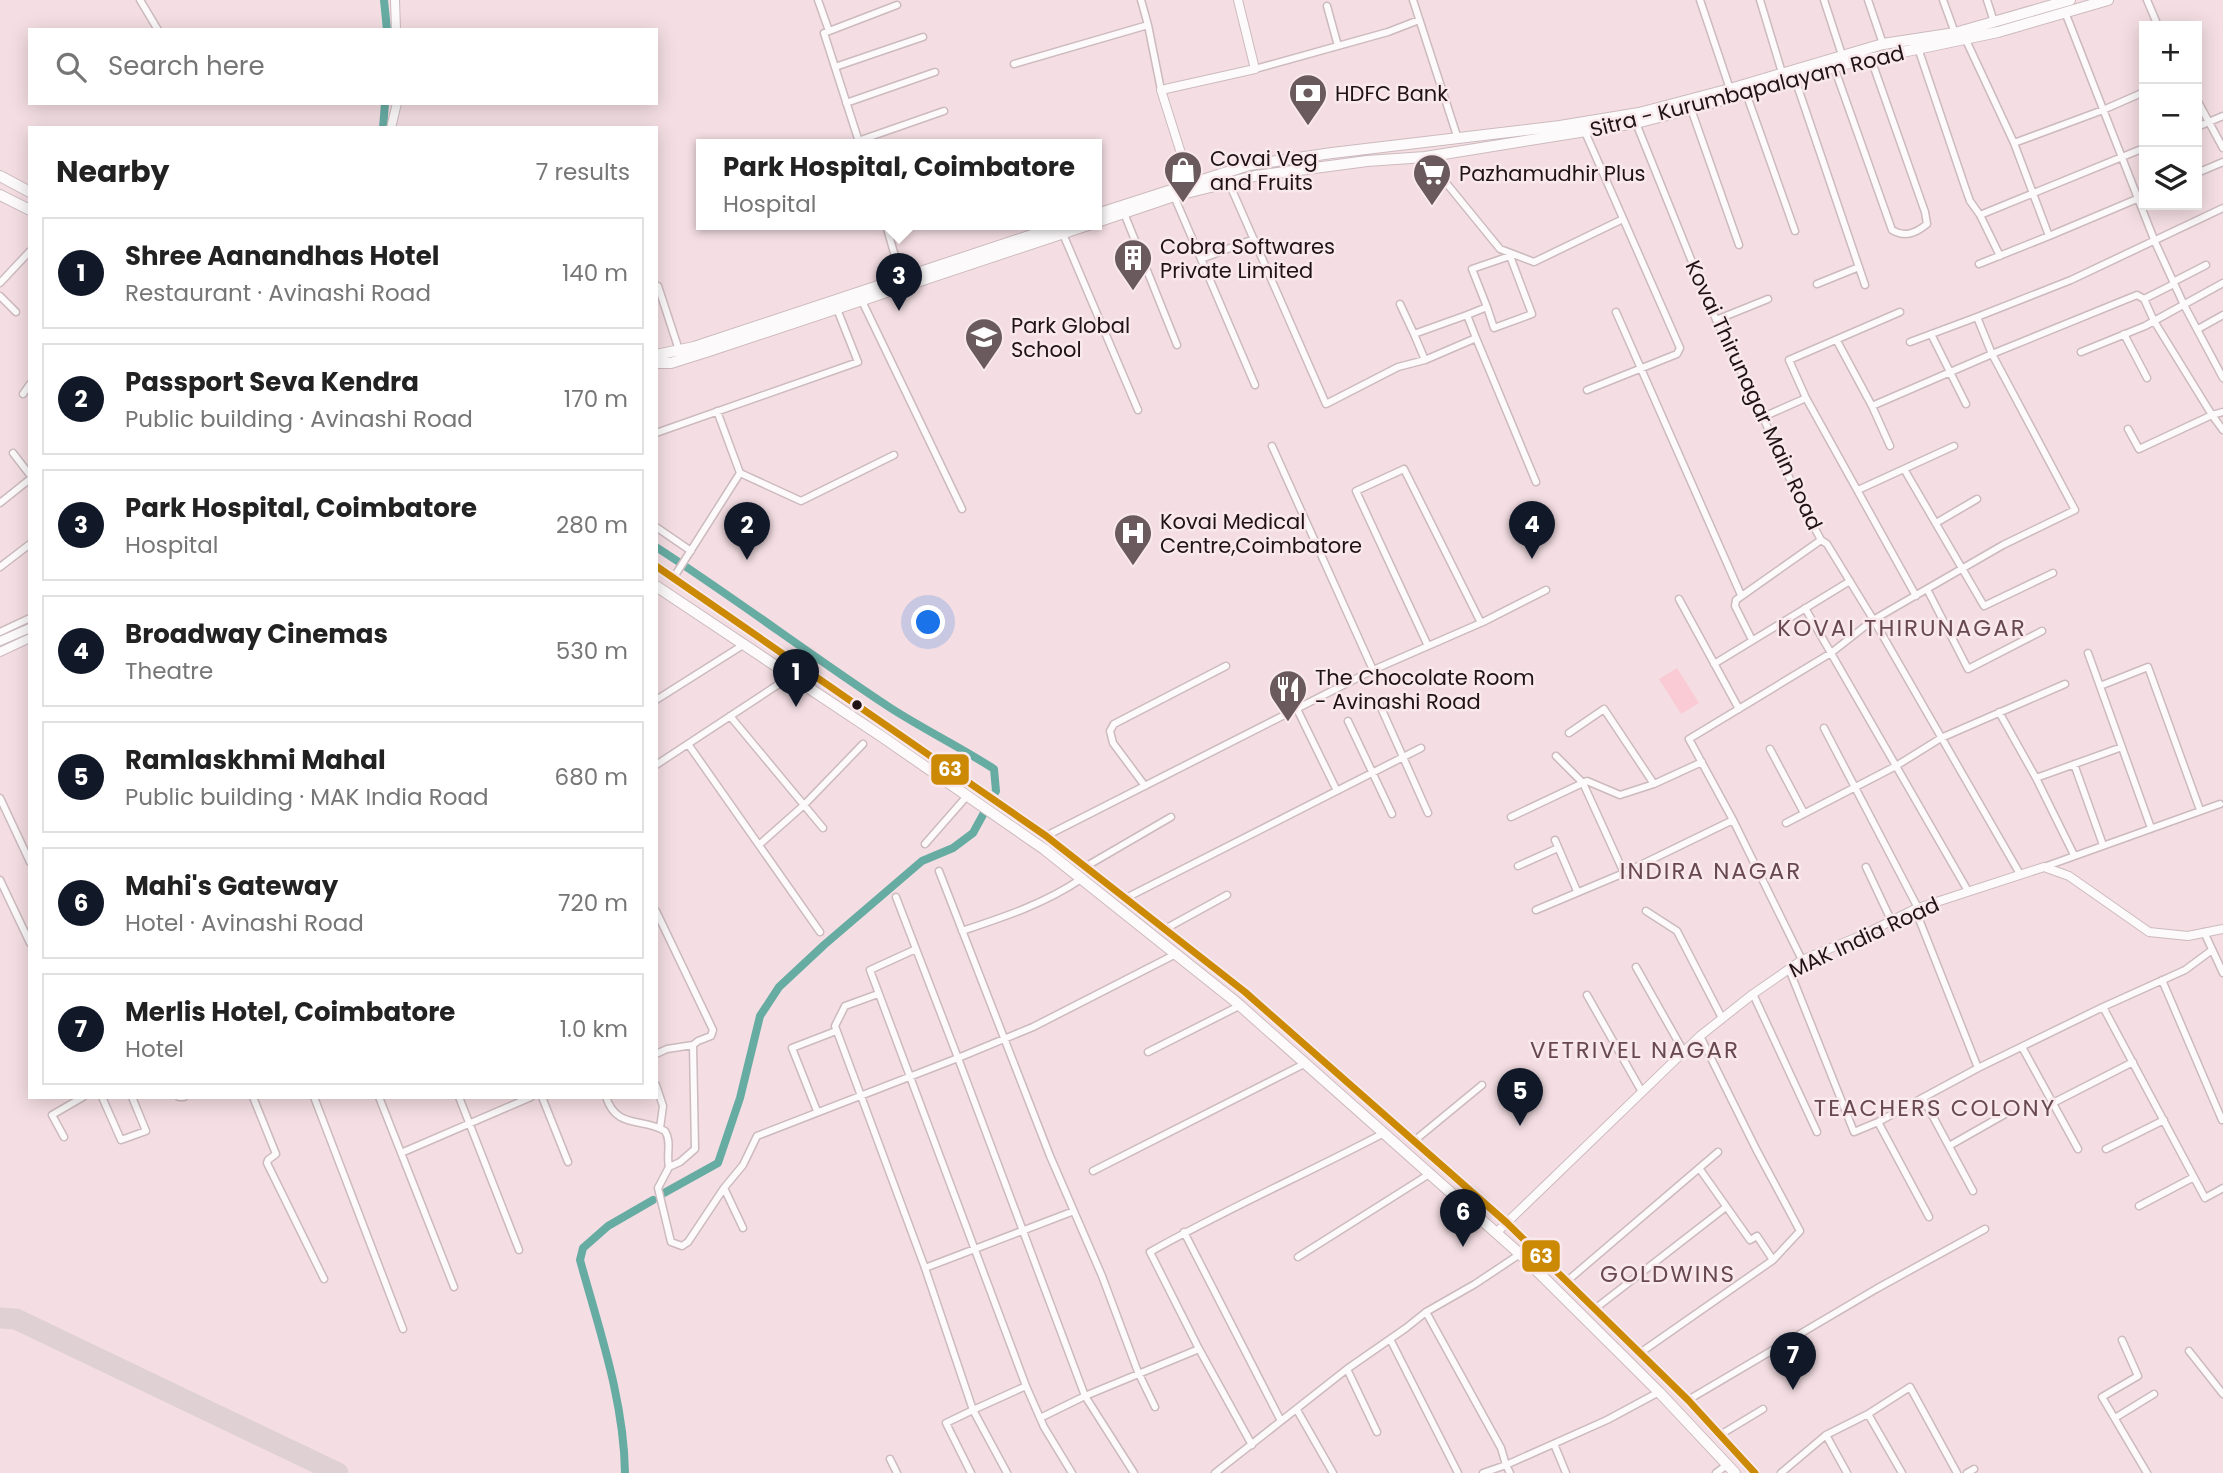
<!DOCTYPE html>
<html lang="en">
<head>
<meta charset="utf-8">
<style>
	:root { --surface:#fff; --page:#f6f6f6; --text:#222; --muted:#767676; --line:#e0e0e0; --accent:#111827 }
	body { margin:0; font-family:Poppins,sans-serif; background:var(--page); color:var(--text) }
	.controls { position:absolute; right:21px; top:21px; display:grid; overflow:hidden; border-radius:0px; box-shadow:0 4px 18px #0003 }
	.controls button { width:63px; height:63px; display:grid; place-items:center; padding:0; border:0; border-bottom:2px solid var(--line); background:var(--surface); color:var(--text); font:35px sans-serif }
	.you { position:absolute; left:929px; top:623px; width:24px; height:24px; margin:-18px; border:5px solid #fff; border-radius:50%; background:#1a73e8; box-shadow:0 0 0 10px #1a73e833 }
	.badge { display:grid; place-items:center; width:46px; height:46px; border-radius:50%; background:var(--accent); color:#fff; font-size:23px; font-weight:700 }
	.pin { position:absolute; translate:-50% -58px; filter:drop-shadow(0 2px 4px #0008) }
	.pin::after { content:''; position:absolute; top:37px; width:24px; height:21px; background:inherit; clip-path:polygon(0 0,100% 0,50% 100%) }
	.popup { position:absolute; left:696px; top:139px; width:406px; height:91px; box-sizing:border-box; display:grid; place-content:center; border-radius:0px; background:var(--surface); filter:drop-shadow(0 2px 5px #0005); font-size:23px; white-space:nowrap; color:var(--muted) }
	.popup b { font-size:26px; color:var(--text) }
	.popup::after { content:''; position:absolute; left:50%; top:100%; margin-left:-14px; border:14px solid transparent; border-top-color:var(--surface) }
	.list { margin:0; padding:0; list-style:none }
	h2 { display:flex; justify-content:space-between; align-items:center; height:91px; margin:0; padding:0 28px; font-size:30px }
	h2 small { font-size:23px; font-weight:400; color:var(--muted) }
	.list li { display:grid; grid-template-columns:46px 1fr auto; gap:21px; align-items:center; box-sizing:border-box; height:112px; margin:0 14px 14px; padding:0 14px; border:2px solid var(--line); border-radius:0px }
	.list b { display:block; font-size:26px; white-space:nowrap }
	.list p { margin:0; font-size:23px; white-space:nowrap; color:var(--muted) }
	.list em { font-size:23px; font-style:normal; color:var(--muted) }
	.icon { flex:none; width:38px; height:38px; fill:none; stroke:currentColor; stroke-width:2; stroke-linecap:round; stroke-linejoin:round }
	.map { position:relative; flex:none; width:2223px; height:1473px; overflow:hidden }
	.search { position:absolute; background:var(--surface); box-shadow:0 4px 18px #0003; left:28px; top:28px; width:630px; height:77px; display:flex; align-items:center; gap:18px; box-sizing:border-box; padding:0 24px; border-radius:0px; color:var(--muted); font-size:26px }
	.panel { position:absolute; background:var(--surface); box-shadow:0 4px 18px #0003; left:28px; top:126px; width:630px; height:973px; border-radius:0px }
	.map>svg:first-child { display:block }
	.garden { fill:#facbd5 }
	.lines { fill:none; stroke-linecap:round; stroke-linejoin:round }
	.canal { stroke:#67aca3; stroke-width:8 }
	.taxiway { stroke:#ded0d3; stroke-width:21 }
	.minor-casing { stroke:#ccbabe; stroke-width:9 }
	.tertiary-casing { stroke:#ccbabe; stroke-width:10 }
	.primary-casing { stroke:#ccbabe; stroke-width:12 }
	.minor { stroke:#fdfafb; stroke-width:6 }
	.tertiary { stroke:#fdfafb; stroke-width:8 }
	.primary { stroke:#fdfafb; stroke-width:10 }
	.bus-1-casing { stroke:#f9e9ec; stroke-width:12 }
	.bus-1 { stroke:#cc8904; stroke-width:7 }
	.bus-dot { fill:#201316; stroke:#f9e9ec; stroke-width:2.5 }
	.labels { text-anchor:middle; dominant-baseline:central; stroke-width:5; stroke-linejoin:round; paint-order:stroke }
	.street-label { font-size:21px; fill:#201316; stroke:#f9e9ec }
	.poi-label { font-size:21px; fill:#201316; stroke:#f9e9ec; text-anchor:start }
	.neighbourhood-label { font-size:23px; letter-spacing:2px; fill:#694950; stroke:#f9e9ec }
	.line-badge { stroke:#f9e9ec; stroke-width:2.5 }
	.badge-label { font-size:19px; text-anchor:middle; font-weight:bold; fill:#fff }
</style>
</head>
<body>
<div class="map">
<svg width="2223" height="1473" viewBox="0 0 2223 1473">
	<rect width="100%" height="100%" fill="#f4dee3"/>
	<!-- garden -->
	<path class="garden" d="M 1677,668 L 1699,703 L 1681,714 L 1659,679 Z"/>
	<g class="lines">
		<!-- canal -->
		<path class="canal" d="M 384,0 L 387,30
			M 383,128 L 385,103
			M 656,547 C 735,598 810,655 889,707 C 923,729 960,747 994,769 L 996,791 L 973,833 L 953,848 L 922,861 L 824,945 L 779,987 L 760,1016 L 740,1098 L 718,1163 L 664,1193
			M 625,1473 C 624,1400 599,1329 580,1260 L 583,1248 L 608,1226 L 653,1200"/>
		<!-- taxiway -->
		<path class="taxiway" d="M 0,1318 L 16,1319 L 338,1473"/>
		<defs>
			<path id="minor" d="M 140,0 L 158,30
				M 818,0 L 829,31
				M 1141,0 L 1148,25
				M 1413,0 L 1458,139
				M 1700,0 L 1730,89
				M 1760,0 L 1783,76
				M 1824,0 L 1842,55
				M 1868,0 L 1883,44
				M 1943,0 L 1955,33
				M 1987,0 L 1994,22
				M 2147,0 L 2158,26
				M 1327,6 L 1338,46
				M 2065,12 L 2155,242 L 2184,305 L 2223,378
				M 1965,38 L 2014,143 L 2049,236 L 2144,196
				M 1918,48 L 1965,187 L 1970,201 L 1980,215
				M 1014,64 L 1148,25 L 1161,90
				M 835,67 L 923,37
				M 1834,67 L 1892,230 C 1905,238 1916,233 1927,224 L 1925,212 L 1871,59
				M 1255,69 L 1388,32 L 1419,20
				M 1795,79 L 1865,285
				M 1746,93 L 1795,231
				M 2197,100 L 2223,148
				M 846,103 L 935,72
				M 1691,109 L 1739,245
				M 1636,123 L 1711,309 L 1763,417 L 1795,491 L 1821,540 L 1827,544 L 1876,624 L 2020,874
				M 2197,127 L 2223,116
				M 1585,132 L 1680,348 L 1677,354 L 1587,390
				M 858,141 L 944,111
				M 2014,143 L 2103,110 L 2144,92
				M 860,145 L 824,33 L 897,5
				M 1425,157 L 1500,249 L 1534,262 L 1623,219
				M 2197,173 L 2223,162
				M 1229,183 L 1326,404 L 1398,367 L 1425,360 L 1476,338 L 1536,482
				M 1174,196 L 1255,385
				M 1124,213 L 1177,345
				M 886,225 L 895,256 L 907,279
				M 1063,234 L 1138,410
				M 2000,256 L 1980,215 L 2144,148
				M 1201,259 L 1254,239
				M 1979,264 L 2049,236
				M 2173,282 L 2206,265
				M 0,283 L 30,251
				M 1817,284 L 1859,267
				M 2174,284 L 2144,299 L 2137,295 L 1992,354 L 1977,317 L 2071,280 L 2223,208
				M 658,286 L 679,350
				M 0,296 L 16,312
				M 862,301 L 962,509
				M 1400,304 L 1414,334 L 1467,315
				M 1616,312 L 1741,595
				M 1900,312 L 1789,360 L 1806,398 L 1916,596
				M 1716,320 L 1768,299
				M 2198,329 L 2223,315
				M 1414,334 L 1425,360
				M 1931,334 L 1966,404
				M 2124,334 L 2147,378
				M 1476,338 L 1467,315 L 1487,307 L 1472,269 L 1510,256 L 1532,314 L 1494,328 L 1487,307
				M 1837,341 L 1872,406 L 1890,446
				M 1910,342 L 1977,317
				M 2081,352 L 2145,326 L 2223,283
				M 23,394 L 30,384
				M 717,411 L 740,473 L 801,501 L 894,455
				M 2223,412 L 2212,415 L 2223,430
				M 1763,417 L 1806,398
				M 2128,429 L 2139,449 L 2212,415 L 2154,321 L 2144,299
				M 656,433 L 858,362 L 837,309
				M 1272,446 L 1373,670
				M 13,453 L 30,475
				M 1904,469 L 1984,606 L 2053,573
				M 1858,490 L 1954,446
				M 0,503 L 30,479
				M 1936,523 L 1977,499
				M 656,527 L 691,551
				M 0,567 L 30,544
				M 674,577 L 740,473
				M 1927,589 L 1968,669 L 2042,631
				M 1679,599 L 1739,709
				M 1805,608 L 1968,891
				M 0,632 L 30,618
				M 1752,640 L 1735,606 L 1736,600 L 1821,540
				M 1428,646 L 1356,491 L 1404,469 L 1481,623
				M 2088,653 L 2151,828
				M 1714,664 L 1850,581
				M 2100,686 L 2148,667 L 2200,810
				M 656,700 L 743,645
				M 1378,701 L 1428,813
				M 1297,709 L 1337,791
				M 1999,712 L 2036,778 L 2074,855
				M 730,716 L 823,828
				M 1348,721 L 1392,814
				M 1824,728 L 1918,908
				M 1569,733 L 1604,709 L 1654,784
				M 688,744 L 820,932
				M 1770,749 L 1804,813
				M 1556,756 L 1583,783 L 1624,873
				M 2074,764 L 2103,845
				M 656,765 L 791,676
				M 2036,778 L 2122,747
				M 1145,786 L 1113,743 L 1110,731 L 1114,724 L 1226,666
				M 0,798 L 30,862
				M 1511,817 L 1587,781 L 1620,795 L 1654,784 L 1702,762
				M 1786,823 L 1896,766 L 1941,738 L 2065,684
				M 1046,836 L 1373,670 L 1483,622 L 1546,590
				M 1555,840 L 1577,891
				M 925,844 L 967,796
				M 759,845 L 804,805 L 863,744
				M 1518,866 L 1558,848
				M 1085,867 L 1171,817
				M 1866,867 L 1891,920
				M 2044,867 L 2220,804
				M 939,871 L 1050,1156 L 1102,1276 L 1138,1372 L 1155,1407
				M 0,880 L 30,943
				M 1126,898 L 1421,748
				M 1915,909 L 1978,1068
				M 1536,910 L 1624,873 L 1733,820
				M 656,911 L 713,1030 L 711,1036 L 698,1041 L 693,1045 L 695,1149 L 680,1162 L 669,1167 L 658,1188 L 671,1242 L 682,1246 L 688,1242 L 724,1188
				M 1646,911 L 1677,931 L 1722,1018
				M 1165,929 L 1227,895
				M 962,931 C 1004,917 1044,904 1081,879
				M 2204,932 L 2223,973
				M 1174,955 L 1033,1027 L 958,1058 L 1085,1396 L 1199,1349
				M 1802,960 L 1733,820 L 1689,739 L 1831,653 L 1873,620 L 2003,545 L 2075,510 L 1992,354 L 1872,406
				M 1636,967 L 1684,1052
				M 1789,969 L 1854,1132 L 1878,1122 L 1978,1068 L 2103,1007 L 2205,1198 L 2223,1188
				M 2162,980 L 2222,1120
				M 878,994 L 845,1006 L 835,1026 L 925,1268 L 973,1410 L 1026,1386 L 870,970 L 916,949
				M 1753,994 L 1817,1132
				M 1587,995 L 1642,1092
				M 2103,1007 L 2185,970 L 2212,950
				M 2022,1047 L 2078,1149
				M 1148,1052 L 1241,1005
				M 656,1054 L 667,1049 L 693,1045
				M 656,1085 L 663,1106 L 660,1128
				M 102,1097 L 121,1140 L 146,1131 L 132,1097
				M 179,1097 L 184,1097
				M 253,1097 L 276,1154 L 268,1160 L 267,1163 L 324,1279
				M 314,1097 L 403,1329
				M 379,1097 L 454,1287
				M 459,1097 L 519,1250
				M 542,1097 L 568,1162
				M 606,1097 C 617,1130 642,1117 665,1131 C 672,1142 666,1155 669,1167
				M 1923,1098 L 1973,1191
				M 2053,1103 L 2133,1062
				M 817,1111 L 792,1048 L 836,1031
				M 1878,1122 L 1929,1217
				M 64,1137 L 52,1115 L 83,1097
				M 1414,1141 L 1482,1085
				M 1949,1146 L 2007,1113
				M 2106,1149 L 2164,1120
				M 401,1153 L 531,1097
				M 1699,1168 L 1750,1240 L 1757,1236 L 1773,1260
				M 1093,1171 L 1306,1063
				M 2139,1206 L 2194,1177
				M 743,1228 L 724,1188 L 743,1165 L 757,1136 L 958,1058 L 896,897
				M 1184,1232 L 1281,1421
				M 1298,1257 L 1431,1173
				M 925,1268 L 1074,1211
				M 1566,1282 L 1718,1152
				M 1596,1308 L 1726,1207
				M 1426,1312 L 1501,1448 L 1506,1465 L 1607,1420 L 1659,1392
				M 1390,1339 L 1458,1473
				M 2122,1340 L 2138,1376 L 2102,1397 L 2147,1473
				M 2189,1351 L 2223,1394
				M 1640,1353 L 1773,1260 L 1800,1231 L 1756,1149 L 1700,1036
				M 1347,1369 L 1377,1432
				M 1026,1386 L 1044,1427 L 1072,1473
				M 1688,1400 L 1876,1289 L 1985,1229
				M 1297,1410 L 1333,1473
				M 1868,1414 L 1902,1473
				M 1040,1418 L 1085,1396 L 1134,1473
				M 2115,1418 L 2154,1394
				M 1720,1435 L 1763,1409
				M 1826,1435 L 1847,1473
				M 1554,1444 L 1566,1473
				M 1252,1445 L 1199,1349 L 1150,1252 C 1226,1209 1306,1174 1384,1133
				M 890,1459 L 897,1473
				M 971,1473 L 946,1423 L 973,1410 L 1007,1473
				M 1215,1473 L 1347,1369 L 1406,1328 L 1426,1312 L 1475,1284 L 1520,1254
				M 1483,1473 L 1506,1465 L 1510,1473
				M 1716,1473 L 1727,1465
				M 1781,1473 L 1826,1435 L 1868,1414 L 1910,1387 L 1957,1473
				M 1967,1473 L 1974,1469"/>
			<path id="tertiary" d="M 395,0 L 396,30
				M 391,128 L 397,103
				M 1192,188 L 1161,90 L 1255,69 L 1238,0
				M 0,641 L 30,628
				M 0,652 L 30,638
				M 1496,1233 L 1700,1036 L 1753,994 L 1802,960 L 1865,934 L 1915,909 L 2044,867 L 2069,876 L 2149,932 L 2188,936 L 2223,929"/>
			<path id="primary" d="M 0,176 L 30,192
				M 0,195 L 30,210
				M 1097,214 L 1249,165 L 1332,153 L 1560,126 L 1639,113 L 1730,89 L 1883,44 L 1955,33 L 2070,0
				M 1097,222 L 1174,196 L 1255,176 L 1367,161 L 1425,157 L 1636,123 L 1691,109 L 1845,64 L 1998,32 L 2108,0
				M 656,355 L 694,347 L 1062,225
				M 656,363 L 671,363 L 709,351 L 1088,225
				M 656,566 L 1046,836 L 1245,992 L 1507,1223 L 1688,1400 L 1755,1473
				M 656,586 L 881,736 L 1044,849 L 1236,1002 L 1520,1254 L 1659,1392 L 1735,1473"/>
		</defs>
		<!-- minor casing -->
		<use href="#minor" class="minor-casing"/>
		<!-- tertiary casing -->
		<use href="#tertiary" class="tertiary-casing"/>
		<!-- primary casing -->
		<use href="#primary" class="primary-casing"/>
		<!-- minor -->
		<use href="#minor" class="minor"/>
		<!-- tertiary -->
		<use href="#tertiary" class="tertiary"/>
		<!-- primary -->
		<use href="#primary" class="primary"/>
		<defs>
			<path id="bus-1" d="M 656,566 L 1046,836 L 1245,992 L 1507,1223 L 1688,1400 L 1755,1473"/>
		</defs>
		<!-- bus-1 casing -->
		<use href="#bus-1" class="bus-1-casing"/>
		<!-- bus-1 -->
		<use href="#bus-1" class="bus-1"/>
	</g>
	<!-- icons -->
	<defs>
		<symbol id="bank-pin" viewBox="-11 -11 22 30"><path d="M0 17L-7.5 6A9.5 9.5 0 1 1 7.5 6Z" fill="#6a5a5e" stroke="#f9e9ec"/><path d="M-6-4H6V4H-6ZM0-2.3a2.3 2.3 0 1 0 0 4.6a2.3 2.3 0 1 0 0-4.6Z" fill="#fff"/></symbol>
		<symbol id="shop-pin" viewBox="-11 -11 22 30"><path d="M0 17L-7.5 6A9.5 9.5 0 1 1 7.5 6Z" fill="#6a5a5e" stroke="#f9e9ec"/><path d="M-5-2.5h2.3a2.7 3.5 0 0 1 5.4 0H5L5.5 6h-11ZM-1.5-2.5h3a1.5 2.3 0 0 0-3 0Z" fill="#fff"/></symbol>
		<symbol id="supermarket-pin" viewBox="-11 -11 22 30"><path d="M0 17L-7.5 6A9.5 9.5 0 1 1 7.5 6Z" fill="#6a5a5e" stroke="#f9e9ec"/><path d="M-6-5.5h2.5l.6 2H6L4.5 2H-2.5L-4.4-4H-6ZM-1.5 3.2a1.3 1.3 0 1 0 .1 0ZM3 3.2a1.3 1.3 0 1 0 .1 0Z" fill="#fff"/></symbol>
		<symbol id="building-pin" viewBox="-11 -11 22 30"><path d="M0 17L-7.5 6A9.5 9.5 0 1 1 7.5 6Z" fill="#6a5a5e" stroke="#f9e9ec"/><path d="M-4-6H4V6H1V3H-1V6H-4ZM-2.5-4.3h1.7v1.8h-1.7ZM.8-4.3h1.7v1.8H.8ZM-2.5-1h1.7V.8h-1.7ZM.8-1h1.7V.8H.8Z" fill="#fff"/></symbol>
		<symbol id="school-pin" viewBox="-11 -11 22 30"><path d="M0 17L-7.5 6A9.5 9.5 0 1 1 7.5 6Z" fill="#6a5a5e" stroke="#f9e9ec"/><path d="M0-5L7-2L0 1L-7-2ZM-4 1L0 2.5L4 1V4Q0 6-4 4Z" fill="#fff"/></symbol>
		<symbol id="hospital-pin" viewBox="-11 -11 22 30"><path d="M0 17L-7.5 6A9.5 9.5 0 1 1 7.5 6Z" fill="#6a5a5e" stroke="#f9e9ec"/><path d="M-5-5h3v3.5h4V-5h3V5h-3V1.5h-4V5h-3Z" fill="#fff"/></symbol>
		<symbol id="restaurant-pin" viewBox="-11 -11 22 30"><path d="M0 17L-7.5 6A9.5 9.5 0 1 1 7.5 6Z" fill="#6a5a5e" stroke="#f9e9ec"/><path d="M-5-6h1v4h1v-4h1v4h1v-4h1v5L-1.5 .5V6h-2V.5L-5-1ZM5-6V6H3V1.5H1.5Q1.5-4 5-6Z" fill="#fff"/></symbol>
	</defs>
	<g fill-rule="evenodd">
		<use href="#bank-pin" x="1286" y="71" width="44" height="60"/>
		<use href="#shop-pin" x="1161" y="148" width="44" height="60"/>
		<use href="#supermarket-pin" x="1410" y="151" width="44" height="60"/>
		<use href="#building-pin" x="1111" y="236" width="44" height="60"/>
		<use href="#school-pin" x="962" y="315" width="44" height="60"/>
		<use href="#hospital-pin" x="1111" y="511" width="44" height="60"/>
		<use href="#restaurant-pin" x="1266" y="667" width="44" height="60"/>
	</g>
	<!-- markers -->
	<circle class="bus-dot" cx="857" cy="705" r="6"/>
	<g class="labels">
		<!-- street labels -->
		<g class="street-label">
			<text transform="translate(1747 91) rotate(-14)">Sitra - Kurumbapalayam Road</text>
			<text transform="translate(1754 395) rotate(65)">Kovai Thirunagar Main Road</text>
			<text transform="translate(1864 937) rotate(-25)">MAK India Road</text>
		</g>
		<!-- poi labels -->
		<g class="poi-label">
			<text x="1335" y="93">HDFC Bank</text>
			<text x="1210" y="158">Covai Veg<tspan x="1210" dy="24">and Fruits</tspan></text>
			<text x="1459" y="173">Pazhamudhir Plus</text>
			<text x="1160" y="246">Cobra Softwares<tspan x="1160" dy="24">Private Limited</tspan></text>
			<text x="1011" y="325">Park Global<tspan x="1011" dy="24">School</tspan></text>
			<text x="1160" y="521">Kovai Medical<tspan x="1160" dy="24">Centre,Coimbatore</tspan></text>
			<text x="1315" y="677">The Chocolate Room<tspan x="1315" dy="24">- Avinashi Road</tspan></text>
		</g>
		<!-- neighbourhood labels -->
		<g class="neighbourhood-label">
			<text x="1902" y="628">KOVAI THIRUNAGAR</text>
			<text x="1711" y="871">INDIRA NAGAR</text>
			<text x="1635" y="1050">VETRIVEL NAGAR</text>
			<text x="1935" y="1108">TEACHERS COLONY</text>
			<text x="1668" y="1274">GOLDWINS</text>
		</g>
	</g>
	<g class="line-badge">
		<rect x="930" y="753" width="40" height="33" rx="7" fill="#cc8904"/>
		<rect x="1521" y="1239" width="40" height="34" rx="7" fill="#cc8904"/>
	</g>
	<g class="badge-label">
		<text x="950" y="776">63</text>
		<text x="1541" y="1263">63</text>
	</g>
</svg>
<div class="controls">
<button>+</button>
<button>−</button>
<button><svg class="icon" aria-label="layers" viewBox="0 0 24 24"><path d="M12 4l9 5-9 5-9-5zM3 14l9 5 9-5"/></svg></button>
</div>
<div class="you"></div>
<div class="pin badge" style="left:796px;top:707px">1</div>
<div class="pin badge" style="left:747px;top:560px">2</div>
<div class="pin badge" style="left:899px;top:311px">3</div>
<div class="popup"><b>Park Hospital, Coimbatore</b>Hospital</div>
<div class="pin badge" style="left:1532px;top:559px">4</div>
<div class="pin badge" style="left:1520px;top:1126px">5</div>
<div class="pin badge" style="left:1463px;top:1247px">6</div>
<div class="pin badge" style="left:1793px;top:1390px">7</div>
<div class="search"><svg class="icon" aria-label="search" viewBox="0 0 24 24"><circle cx="10" cy="10" r="6"/><path d="M15 15l6 6"/></svg>Search here</div>
<section class="panel">
<h2>Nearby<small>7 results</small></h2>
<ul class="list">
<li><span class="badge">1</span><div><b>Shree Aanandhas Hotel</b><p>Restaurant · Avinashi Road</p></div><em>140 m</em></li>
<li><span class="badge">2</span><div><b>Passport Seva Kendra</b><p>Public building · Avinashi Road</p></div><em>170 m</em></li>
<li><span class="badge">3</span><div><b>Park Hospital, Coimbatore</b><p>Hospital</p></div><em>280 m</em></li>
<li><span class="badge">4</span><div><b>Broadway Cinemas</b><p>Theatre</p></div><em>530 m</em></li>
<li><span class="badge">5</span><div><b>Ramlaskhmi Mahal</b><p>Public building · MAK India Road</p></div><em>680 m</em></li>
<li><span class="badge">6</span><div><b>Mahi's Gateway</b><p>Hotel · Avinashi Road</p></div><em>720 m</em></li>
<li><span class="badge">7</span><div><b>Merlis Hotel, Coimbatore</b><p>Hotel</p></div><em>1.0 km</em></li>
</ul>
</section>
</div>
</body>
</html>
